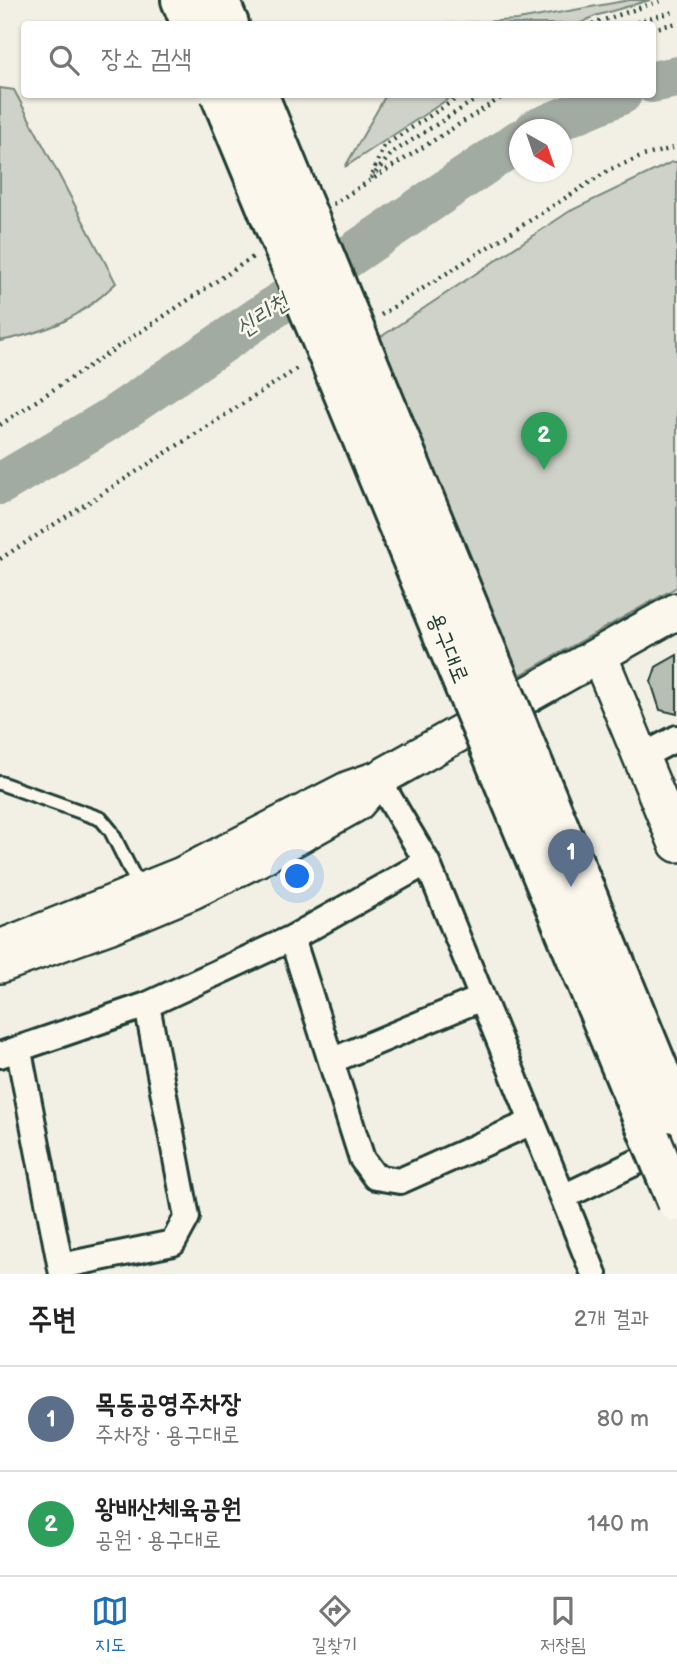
<!DOCTYPE html>
<html lang="ko">
<head>
<meta charset="utf-8">
<style>
	:root { --surface:#fff; --page:#f2f2f2; --text:#222; --muted:#767676; --line:#e0e0e0; --accent:#1f6fb2 }
	body { margin:0; font-family:"Balsamiq Sans","Poor Story",sans-serif; background:var(--page); color:var(--text) }
	.compass { position:absolute; left:509px; top:119px; width:63px; height:63px; border-radius:50%; background:var(--surface); box-shadow:0 2px 5px #0004; rotate:140deg }
	.you { position:absolute; left:298px; top:877px; width:24px; height:24px; margin:-18px; border:5px solid #fff; border-radius:50%; background:#1a73e8; box-shadow:0 0 0 10px #1a73e833 }
	.badge { display:grid; place-items:center; width:46px; height:46px; border-radius:50%; background:var(--accent); color:#fff; font-size:23px; font-weight:700 }
	.pin { position:absolute; translate:-50% -58px; filter:drop-shadow(0 2px 4px #0008) }
	.pin::after { content:''; position:absolute; top:37px; width:24px; height:21px; background:inherit; clip-path:polygon(0 0,100% 0,50% 100%) }
	.list { margin:0; padding:0; list-style:none }
	h2 { display:flex; justify-content:space-between; align-items:center; height:91px; margin:0; padding:0 28px; font-size:30px }
	h2 small { font-size:23px; font-weight:400; color:var(--muted) }
	.list li { display:grid; grid-template-columns:46px 1fr auto; gap:21px; align-items:center; box-sizing:border-box; height:105px; padding:0 28px; border-top:2px solid var(--line) }
	.list b { display:block; font-size:26px; white-space:nowrap }
	.list p { margin:0; font-size:23px; white-space:nowrap; color:var(--muted) }
	.list em { font-size:23px; font-style:normal; color:var(--muted) }
	.icon { flex:none; width:38px; height:38px; fill:none; stroke:currentColor; stroke-width:2; stroke-linecap:round; stroke-linejoin:round }
	.map { position:relative; flex:none; width:677px; height:1274px; overflow:hidden }
	.search { position:absolute; background:var(--surface); box-shadow:0 2px 5px #0004; left:21px; right:21px; top:21px; height:77px; display:flex; align-items:center; gap:18px; box-sizing:border-box; padding:0 24px; border-radius:7px; color:var(--muted); font-size:26px }
	.sheet { height:301px; background:var(--surface) }
	nav { display:flex; justify-content:space-around; align-items:center; box-sizing:border-box; height:98px; border-top:2px solid var(--line); background:var(--surface); font-size:19px; color:var(--muted) }
	nav a { display:grid; justify-items:center; gap:4px }
	nav .on { color:var(--accent) }
	.map>svg:first-child { display:block }
	.green { fill:#cfd2c8; stroke:#77887e; stroke-width:2 }
	.lines { fill:none; stroke-linecap:round; stroke-linejoin:round }
	.river { stroke:#a2aba1; stroke-width:42 }
	.building { fill:#b7beb3; stroke:#1f3d34; stroke-width:2 }
	.lane-casing { stroke:#1f3d34; stroke-width:18 }
	.street-casing { stroke:#1f3d34; stroke-width:30 }
	.secondary-casing { stroke:#1f3d34; stroke-width:40 }
	.highway-casing { stroke:#1f3d34; stroke-width:44 }
	.path { stroke:#1f3d34; stroke-width:4.5; stroke-dasharray:2 5; stroke-linecap:butt }
	.lane { stroke:#fbf7ec; stroke-width:12 }
	.street { stroke:#fbf7ec; stroke-width:24 }
	.secondary { stroke:#fbf7ec; stroke-width:35 }
	.highway { stroke:#fbf7ec; stroke-width:38 }
	.highway-bridge-casing { stroke:#1f3d34; stroke-width:44; stroke-linecap:butt }
	.highway-bridge { stroke:#fbf7ec; stroke-width:38 }
	.labels { text-anchor:middle; dominant-baseline:central; stroke-width:5; stroke-linejoin:round; paint-order:stroke }
	.street-label { font-size:23px; fill:#1f3d34; stroke:#fbf7ec }
	.water-label { font-size:24px; font-style:italic; fill:#465e55; stroke:#fbf7ec }
</style>
</head>
<body>
<div class="map">
<svg width="677" height="1274" viewBox="0 0 677 1274">
	<rect width="100%" height="100%" fill="#f2f0e5"/>
	<filter id="ink" filterUnits="userSpaceOnUse"><feTurbulence type="fractalNoise" baseFrequency=".0143" numOctaves="2"/><feDisplacementMap in="SourceGraphic" scale="14" xChannelSelector="R" yChannelSelector="G"/><feConvolveMatrix kernelMatrix="1 2 1 2 8 2 1 2 1" color-interpolation-filters="sRGB"/></filter>
	<g filter="url(#ink)">
		<!-- green -->
		<path class="green" d="M 630,0 L 650,0 L 595,16 L 579,24 L 441,24 L 518,20 Z
			M 0,88 L 14,90 L 116,283 C 79,319 50,331 0,341 Z
			M 386,95 L 454,95 L 345,167 Z
			M 672,162 L 677,162 L 677,587 L 508,682 L 358,352 L 570,211 Z"/>
		<g class="lines">
			<!-- river -->
			<path class="river" d="M 652,82 L 677,77
				M 535,130 L 621,94
				M 0,484 L 110,419 L 520,140"/>
		</g>
		<!-- building -->
		<path class="building" d="M 677,655 L 677,714 L 660,710 L 651,682 L 656,667 Z"/>
		<g class="lines">
			<defs>
				<path id="lane" d="M 0,783 L 101,819 L 111,831 L 140,889"/>
				<path id="street" d="M 641,757 L 677,738
					M 378,779 L 427,862 L 594,1274
					M 292,938 L 362,1159 L 375,1177 L 400,1181 L 532,1122
					M 19,1051 L 62,1274
					M 0,1055 L 147,1005 L 292,938 L 427,862
					M 331,1061 L 482,998
					M 563,1197 L 677,1143
					M 61,1266 L 173,1243 L 187,1217 L 147,1005"/>
				<path id="secondary" d="M 599,655 L 677,844
					M 378,779 L 677,611
					M 0,948 L 182,875 L 349,789 L 378,779 L 357,803 L 259,858 L 192,891 L 108,926 L 0,965"/>
				<path id="highway" d="M 181,0 L 191,24
					M 219,0 L 229,24"/>
			</defs>
			<!-- lane casing -->
			<use href="#lane" class="lane-casing"/>
			<!-- street casing -->
			<use href="#street" class="street-casing"/>
			<!-- secondary casing -->
			<use href="#secondary" class="secondary-casing"/>
			<!-- highway casing -->
			<use href="#highway" class="highway-casing"/>
			<!-- path -->
			<path class="path" d="M 592,24 L 663,0
				M 630,24 L 677,11
				M 652,29 L 677,23
				M 372,174 L 384,146 L 463,94
				M 371,178 L 392,153 L 484,94
				M 333,204 L 507,94
				M 381,315 L 611,169 L 643,156 L 677,147
				M 0,425 L 256,255
				M 0,559 L 300,367"/>
			<!-- lane -->
			<use href="#lane" class="lane"/>
			<!-- street -->
			<use href="#street" class="street"/>
			<!-- secondary -->
			<use href="#secondary" class="secondary"/>
			<!-- highway -->
			<use href="#highway" class="highway"/>
			<defs>
				<path id="highway-bridge" d="M 220,94 L 677,1202
					M 258,94 L 677,1114"/>
			</defs>
			<!-- highway-bridge casing -->
			<use href="#highway-bridge" class="highway-bridge-casing"/>
			<!-- highway-bridge -->
			<use href="#highway-bridge" class="highway-bridge"/>
		</g>
	</g>
	<g class="labels">
		<!-- street labels -->
		<g class="street-label">
			<text transform="translate(448 648) rotate(68)">용구대로</text>
		</g>
		<!-- water labels -->
		<g class="water-label">
			<text transform="translate(262 315) rotate(-34)">신리천</text>
		</g>
	</g>
</svg>
<svg class="compass" viewBox="-18 -18 36 36"><path d="M0-13l5 13h-10z" fill="#e53935"/><path d="M0 13l5-13h-10z" fill="#767676"/></svg>
<div class="you"></div>
<div class="pin badge" style="left:571px;top:887px;background:#5c6f8a">1</div>
<div class="pin badge" style="left:544px;top:470px;background:#2e9e5b">2</div>
<div class="search"><svg class="icon" aria-label="search" viewBox="0 0 24 24"><circle cx="10" cy="10" r="6"/><path d="M15 15l6 6"/></svg>장소 검색</div>
</div>
<section class="sheet">
<h2>주변<small>2개 결과</small></h2>
<ul class="list">
<li><span class="badge" style="background:#5c6f8a">1</span><div><b>목동공영주차장</b><p>주차장 · 용구대로</p></div><em>80 m</em></li>
<li><span class="badge" style="background:#2e9e5b">2</span><div><b>왕배산체육공원</b><p>공원 · 용구대로</p></div><em>140 m</em></li>
</ul>
</section>
<nav>
<a class="on"><svg class="icon" aria-label="map" viewBox="0 0 24 24"><path d="M3 6l6-2 6 2 6-2v14l-6 2-6-2-6 2zM9 4v14M15 6v14"/></svg>지도</a>
<a><svg class="icon" aria-label="directions" viewBox="0 0 24 24"><path d="M12 3l9 9-9 9-9-9zM9 14v-3h6M13 9l2 2-2 2"/></svg>길찾기</a>
<a><svg class="icon" aria-label="saved" viewBox="0 0 24 24"><path d="M7 4h10v16l-5-4-5 4z"/></svg>저장됨</a>
</nav>
</body>
</html>
